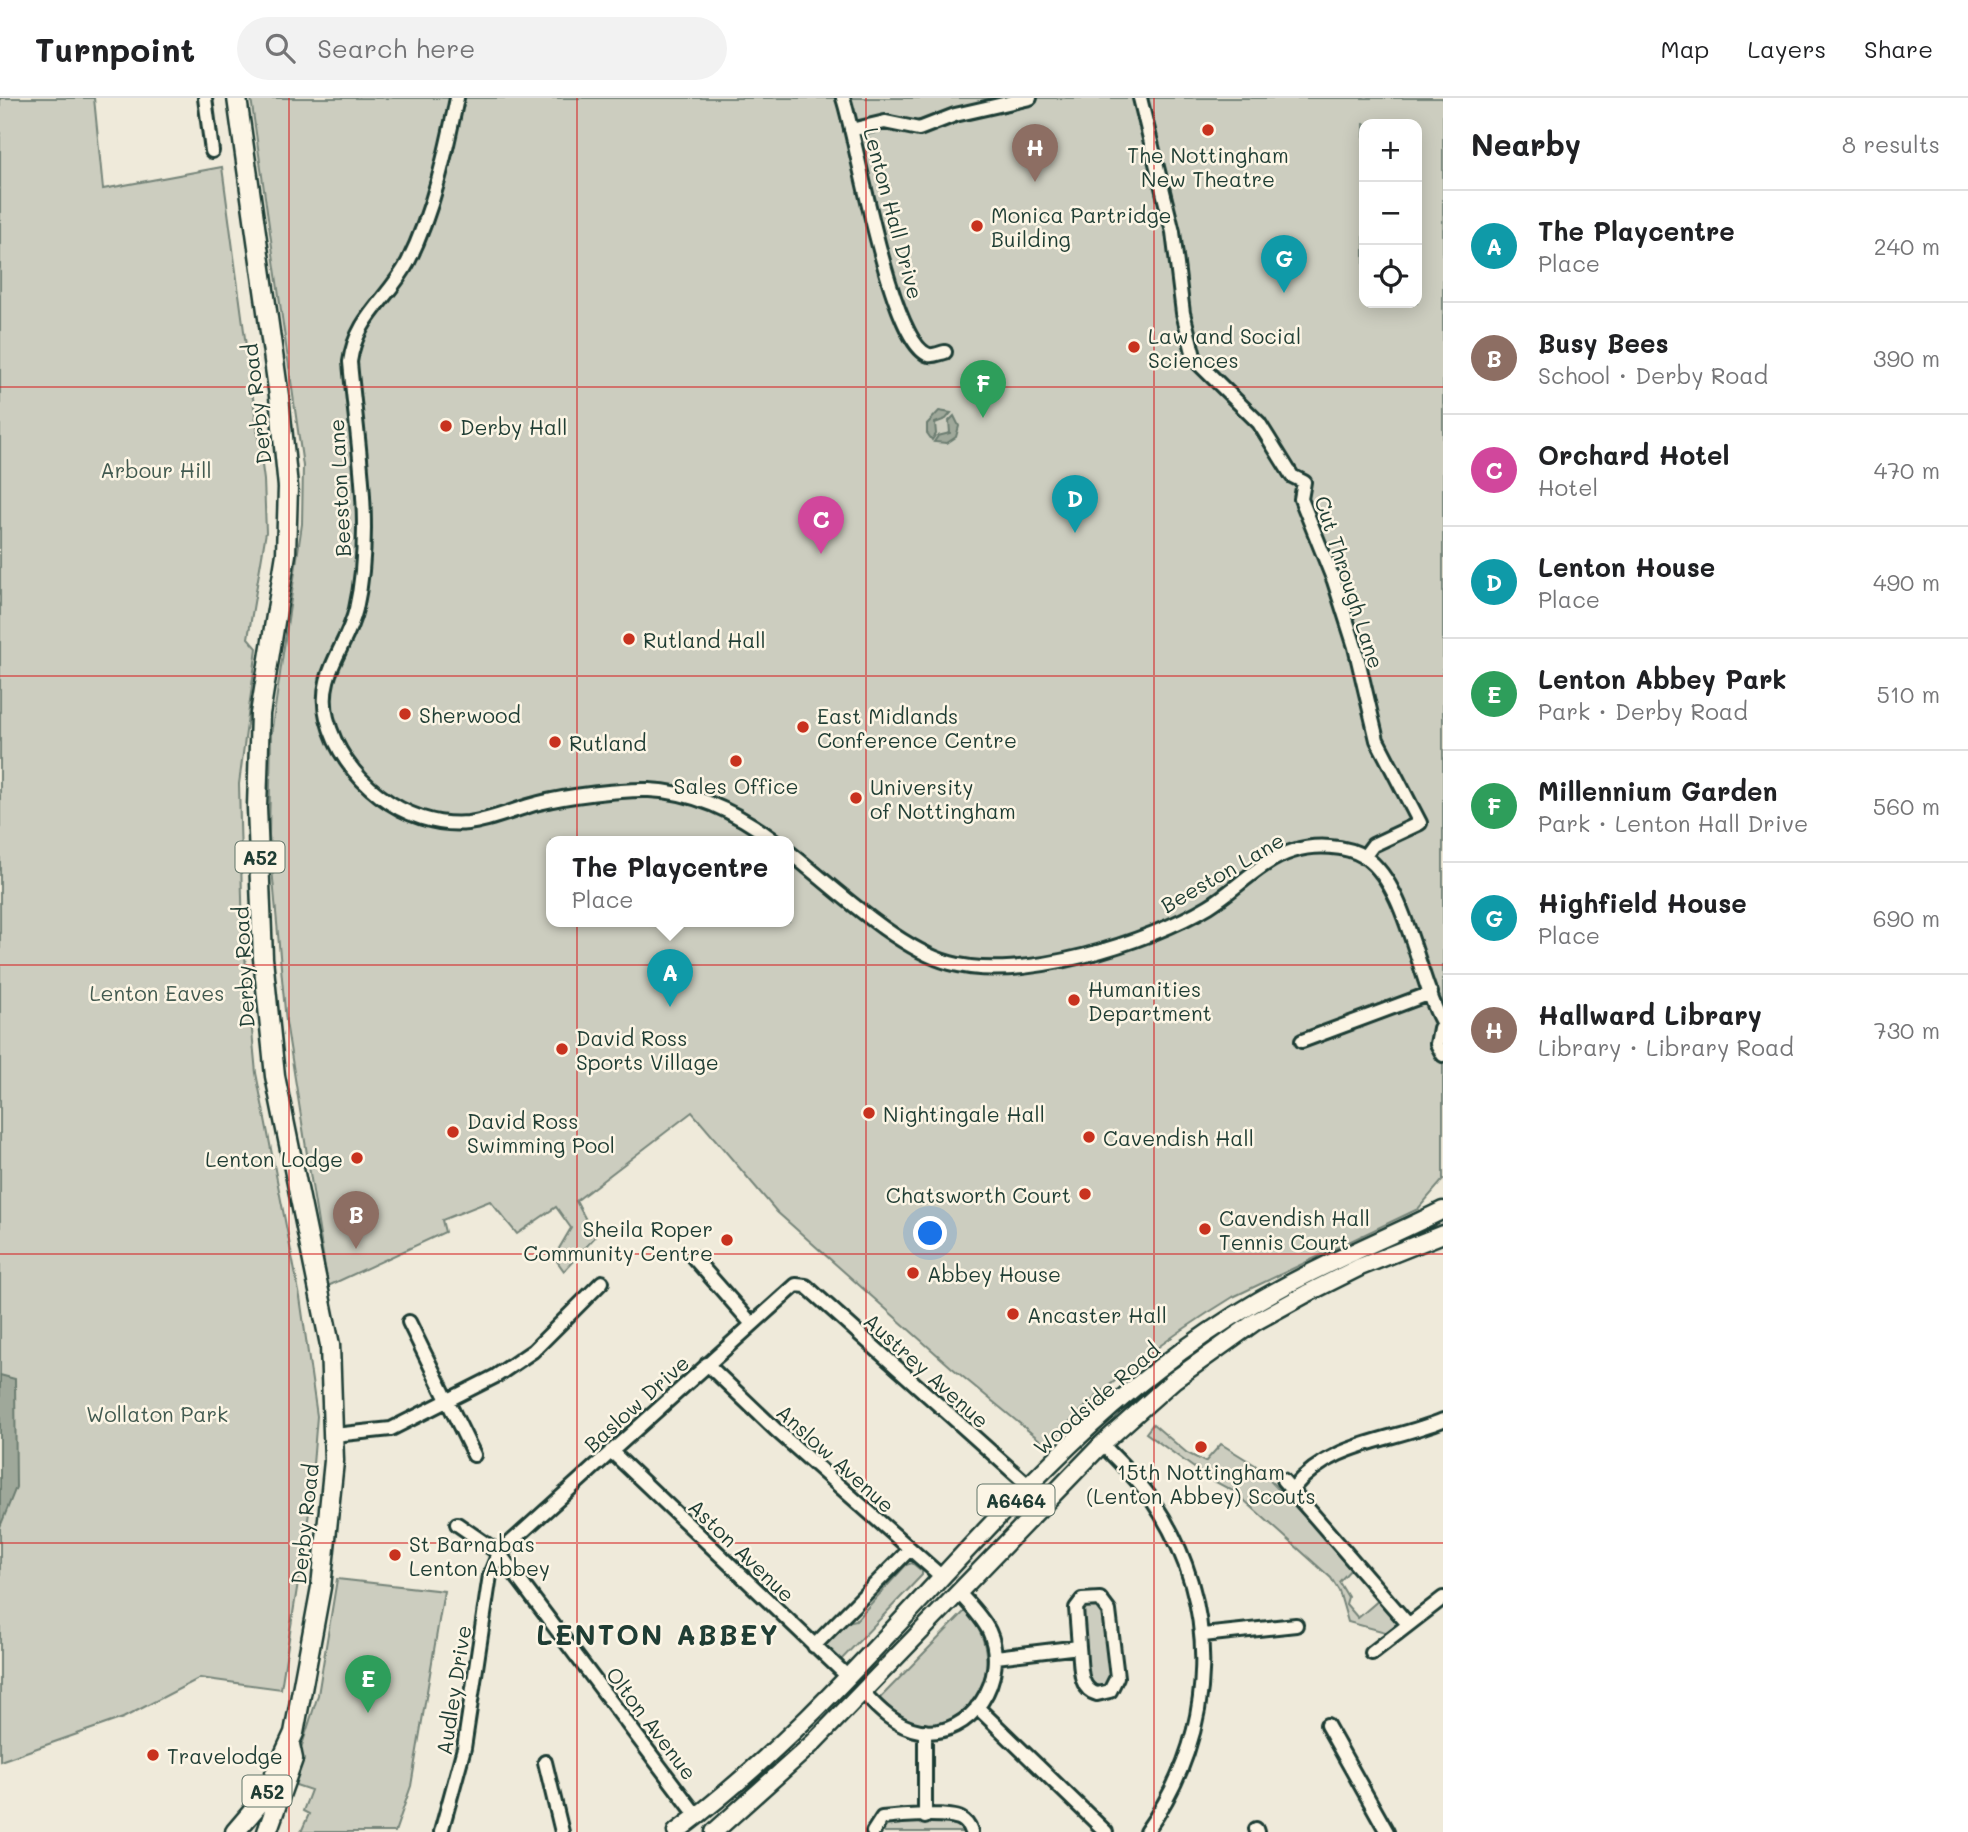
<!DOCTYPE html>
<html lang="en">
<head>
<meta charset="utf-8">
<style>
	:root { --surface:#fff; --page:#f2f2f2; --text:#202124; --muted:#757577; --line:#e0e0e0; --accent:#ea580c }
	body { margin:0; font-family:Mali,sans-serif; background:var(--page); color:var(--text) }
	.controls { position:absolute; right:21px; top:21px; display:grid; overflow:hidden; border-radius:14px; box-shadow:0 4px 18px #0003 }
	.controls button { width:63px; height:63px; display:grid; place-items:center; padding:0; border:0; border-bottom:2px solid var(--line); background:var(--surface); color:var(--text); font:35px sans-serif }
	.you { position:absolute; left:931px; top:1136px; width:24px; height:24px; margin:-18px; border:5px solid #fff; border-radius:50%; background:#1a73e8; box-shadow:0 0 0 10px #1a73e833 }
	.badge { display:grid; place-items:center; width:46px; height:46px; border-radius:50%; background:var(--accent); color:#fff; font-size:23px; font-weight:700 }
	.pin { position:absolute; translate:-50% -58px; filter:drop-shadow(0 2px 4px #0008) }
	.pin::after { content:''; position:absolute; top:37px; width:24px; height:21px; background:inherit; clip-path:polygon(0 0,100% 0,50% 100%) }
	.popup { position:absolute; left:546px; top:738px; width:248px; height:91px; box-sizing:border-box; display:grid; place-content:center; border-radius:14px; background:var(--surface); filter:drop-shadow(0 2px 5px #0005); font-size:23px; white-space:nowrap; color:var(--muted) }
	.popup b { font-size:26px; color:var(--text) }
	.popup::after { content:''; position:absolute; left:50%; top:100%; margin-left:-14px; border:14px solid transparent; border-top-color:var(--surface) }
	.list { margin:0; padding:0; list-style:none }
	h2 { display:flex; justify-content:space-between; align-items:center; height:91px; margin:0; padding:0 28px; font-size:30px }
	h2 small { font-size:23px; font-weight:400; color:var(--muted) }
	.list li { display:grid; grid-template-columns:46px 1fr auto; gap:21px; align-items:center; box-sizing:border-box; height:112px; padding:0 28px; border-top:2px solid var(--line) }
	.list b { display:block; font-size:26px; white-space:nowrap }
	.list p { margin:0; font-size:23px; white-space:nowrap; color:var(--muted) }
	.list em { font-size:23px; font-style:normal; color:var(--muted) }
	.icon { flex:none; width:38px; height:38px; fill:none; stroke:currentColor; stroke-width:2; stroke-linecap:round; stroke-linejoin:round }
	.map { position:relative; flex:none; width:1443px; height:1734px; overflow:hidden }
	header { display:flex; align-items:center; gap:42px; box-sizing:border-box; height:98px; padding:0 35px; background:var(--surface); border-bottom:2px solid var(--line) }
	header strong { font-size:33px }
	nav { display:flex; gap:38px; margin-inline-start:auto; font-size:24px }
	.search { width:490px; height:63px; background:var(--page); display:flex; align-items:center; gap:18px; box-sizing:border-box; padding:0 24px; border-radius:38px; color:var(--muted); font-size:26px }
	main { display:flex }
	aside { flex:1; background:var(--surface) }
	.map>svg:first-child { display:block }
	.green { fill:#cccdbf; stroke:#76857a; stroke-width:2; fill-rule:evenodd }
	.water { fill:#9fa89a; stroke:#6c7d71; stroke-width:2 }
	.lines { fill:none; stroke-linecap:round; stroke-linejoin:round }
	.minor-casing { stroke:#1f3d34; stroke-width:18 }
	.major-casing { stroke:#1f3d34; stroke-width:21 }
	.highway-casing { stroke:#1f3d34; stroke-width:23 }
	.minor { stroke:#fcf5e5; stroke-width:12 }
	.major { stroke:#fcf5e5; stroke-width:16 }
	.highway { stroke:#fcf5e5; stroke-width:18 }
	.grid { fill:none; stroke:#d62828; stroke-width:2; stroke-opacity:0.55 }
	.poi-dot { fill:#c8321e; stroke:#fcf5e5; stroke-width:2.5 }
	.labels { text-anchor:middle; dominant-baseline:central; stroke-width:5; stroke-linejoin:round; paint-order:stroke }
	.shield { fill:#fcf5e5; stroke:#617469; stroke-width:2 }
	.shield-label { font-size:19px; font-weight:bold; fill:#1f3d34 }
	.poi-label { font-size:21px; fill:#1f3d34; stroke:#fcf5e5; text-anchor:start }
	.street-label { font-size:21px; fill:#1f3d34; stroke:#fcf5e5 }
	.park-label { font-size:21px; fill:#425a50; stroke:#fcf5e5 }
	.district-label { font-size:28px; font-weight:bold; letter-spacing:2px; fill:#1f3d34; stroke:#fcf5e5 }
</style>
</head>
<body>
<header>
<strong>Turnpoint</strong>
<div class="search"><svg class="icon" aria-label="search" viewBox="0 0 24 24"><circle cx="10" cy="10" r="6"/><path d="M15 15l6 6"/></svg>Search here</div>
<nav><a>Map</a><a>Layers</a><a>Share</a></nav>
</header>
<main>
<div class="map">
<svg width="1443" height="1734" viewBox="0 0 1443 1734">
	<rect width="100%" height="100%" fill="#efeada"/>
	<filter id="ink" filterUnits="userSpaceOnUse"><feTurbulence type="fractalNoise" baseFrequency=".0143" numOctaves="2"/><feDisplacementMap in="SourceGraphic" scale="14" xChannelSelector="R" yChannelSelector="G"/><feConvolveMatrix kernelMatrix="1 2 1 2 8 2 1 2 1" color-interpolation-filters="sRGB"/></filter>
	<g filter="url(#ink)">
		<!-- green -->
		<path class="green" d="M 0,0 L 94,0 L 103,91 L 222,69 L 264,382 L 266,434 L 248,540 L 257,550 L 239,686 L 243,837 L 256,975 L 300,1199 L 317,1318 L 309,1415 L 281,1591 L 200,1580 L 123,1620 L 0,1663 Z
			M 251,0 L 1443,0 L 1443,1082 L 1418,1111 L 1233,1199 C 1169,1238 1096,1292 1047,1348 L 951,1269 L 777,1114 L 692,1014 L 576,1103 L 595,1139 L 564,1173 L 554,1159 L 571,1130 L 556,1109 L 517,1136 L 490,1103 L 442,1122 L 445,1134 L 328,1188 L 286,924 L 269,737 L 271,637 L 302,426 L 303,368 ZM 1364,26 L 1417,26 L 1417,205 L 1364,205 ZM 551,743 L 789,743 L 789,823 L 551,823 Z
			M 1153,1326 L 1187,1355 L 1205,1364 L 1221,1346 L 1255,1367 L 1353,1469 L 1339,1484 L 1348,1499 L 1346,1506 L 1358,1520 L 1380,1501 L 1401,1525 L 1389,1535 L 1348,1524 L 1339,1493 L 1331,1480 L 1235,1394 L 1208,1380 L 1146,1335 Z
			M 912,1465 L 922,1473 L 922,1477 L 842,1561 L 839,1562 L 823,1549 L 847,1524 L 856,1522 L 906,1467 Z
			M 337,1481 L 444,1493 L 411,1688 L 395,1734 L 301,1734 L 309,1716 L 303,1713 L 311,1692 L 290,1685 L 318,1597 Z
			M 1087,1505 L 1104,1509 L 1113,1582 L 1100,1593 L 1087,1585 L 1081,1511 Z
			M 965,1513 C 1012,1559 976,1642 915,1624 C 901,1619 890,1610 879,1601 Z
			M 889,1724 L 955,1725 L 964,1734 L 878,1734 L 884,1725 Z"/>
		<!-- water -->
		<path class="water" d="M 939,313 L 951,315 L 946,321 L 935,325 L 936,336 L 932,342 L 927,335 L 927,326 Z
			M 954,318 L 959,328 L 956,339 L 947,345 L 934,344 L 938,338 L 950,335 L 949,323 Z
			M 0,1277 L 15,1281 L 16,1389 L 0,1429 Z"/>
		<g class="lines">
			<defs>
				<path id="minor" d="M 205,0 L 212,53
					M 457,0 C 446,54 433,114 408,164 C 388,202 356,219 350,264 C 357,344 374,431 356,511 C 347,550 316,576 327,620 C 342,681 405,731 468,725 C 493,722 515,711 539,705 C 566,698 622,691 649,692 C 696,694 738,715 775,743
					M 843,0 C 857,41 890,246 929,257 C 934,258 940,255 945,254
					M 1140,0 L 1173,134 L 1183,215 L 1195,262 L 1259,325 L 1292,378 L 1304,384 L 1301,401 L 1334,483 L 1355,549 L 1377,642 L 1420,725 L 1373,747 L 1364,759
					M 851,32 L 885,24 L 919,31 L 955,17 L 1030,0
					M 789,754 C 832,788 898,851 950,865 C 1020,885 1148,845 1209,808 C 1237,791 1260,763 1293,753 C 1314,746 1346,747 1365,759 C 1407,787 1418,882 1443,926
					M 1440,930 L 1437,946 L 1443,957
					M 1302,943 L 1431,895
					M 693,1159 L 752,1226
					M 409,1224 L 474,1357
					M 707,1266 L 776,1332 L 942,1479
					M 334,1337 L 391,1331 L 496,1278 L 533,1253 L 602,1184
					M 1102,1346 C 1119,1364 1138,1381 1152,1402 C 1222,1505 1218,1633 1146,1734
					M 611,1353 L 847,1578
					M 1283,1382 L 1408,1526
					M 1292,1391 C 1332,1343 1390,1344 1443,1322
					M 457,1426 L 499,1455 L 697,1718
					M 1203,1537 L 1296,1527
					M 814,1548 L 910,1451
					M 1372,1555 L 1443,1500
					M 996,1559 L 1079,1549 L 1076,1510 L 1082,1502 L 1100,1501 L 1109,1513 L 1117,1579 L 1110,1593 L 1097,1596 C 1078,1591 1081,1566 1079,1549
					M 863,1594 C 878,1611 896,1629 920,1633 C 972,1641 1010,1579 989,1533 C 982,1519 970,1507 959,1495
					M 977,1609 L 1106,1734
					M 1327,1627 L 1387,1734
					M 545,1664 L 562,1734
					M 925,1719 L 925,1633
					M 1256,1731 L 1257,1734
					M 441,1734 L 464,1650 L 490,1477 L 499,1455 L 796,1187 L 806,1188 L 1029,1388
					M 873,1734 L 882,1720 C 899,1718 947,1714 961,1721 C 967,1724 969,1728 971,1734"/>
				<path id="major" d="M 676,1734 C 831,1619 947,1460 1088,1330 C 1148,1275 1214,1226 1285,1188 C 1337,1160 1391,1138 1443,1112
					M 714,1734 L 813,1645 L 1102,1346 L 1174,1282 L 1255,1224 L 1306,1196 L 1360,1169 L 1443,1136"/>
				<path id="highway" d="M 235,1734 L 264,1700 L 294,1635 L 321,1489 L 334,1363 L 330,1247 L 275,978 L 263,860 L 257,709 L 260,616 L 286,456 L 288,389 L 279,298 L 237,0
					M 267,1734 L 293,1661 L 290,1647"/>
			</defs>
			<!-- minor casing -->
			<use href="#minor" class="minor-casing"/>
			<!-- major casing -->
			<use href="#major" class="major-casing"/>
			<!-- highway casing -->
			<use href="#highway" class="highway-casing"/>
			<!-- minor -->
			<use href="#minor" class="minor"/>
			<!-- major -->
			<use href="#major" class="major"/>
			<!-- highway -->
			<use href="#highway" class="highway"/>
		</g>
	</g>
	<!-- grid -->
	<path class="grid" d="M 289,0 L 289,1734M 577,0 L 577,1734M 866,0 L 866,1734M 1154,0 L 1154,1734M 0,289 L 1443,289M 0,578 L 1443,578M 0,867 L 1443,867M 0,1156 L 1443,1156M 0,1445 L 1443,1445"/>
	<!-- markers -->
	<g class="poi-dot">
		<circle cx="1208" cy="32" r="7"/>
		<circle cx="977" cy="128" r="7"/>
		<circle cx="1134" cy="249" r="7"/>
		<circle cx="446" cy="328" r="7"/>
		<circle cx="629" cy="541" r="7"/>
		<circle cx="405" cy="616" r="7"/>
		<circle cx="803" cy="629" r="7"/>
		<circle cx="555" cy="644" r="7"/>
		<circle cx="736" cy="663" r="7"/>
		<circle cx="856" cy="700" r="7"/>
		<circle cx="1074" cy="902" r="7"/>
		<circle cx="562" cy="951" r="7"/>
		<circle cx="869" cy="1015" r="7"/>
		<circle cx="453" cy="1034" r="7"/>
		<circle cx="1089" cy="1039" r="7"/>
		<circle cx="357" cy="1060" r="7"/>
		<circle cx="1085" cy="1096" r="7"/>
		<circle cx="1205" cy="1131" r="7"/>
		<circle cx="727" cy="1142" r="7"/>
		<circle cx="913" cy="1175" r="7"/>
		<circle cx="1013" cy="1216" r="7"/>
		<circle cx="1201" cy="1349" r="7"/>
		<circle cx="395" cy="1457" r="7"/>
		<circle cx="153" cy="1657" r="7"/>
	</g>
	<g class="labels">
		<!-- shield labels -->
		<g class="shield">
			<rect x="235.5" y="743.5" width="49" height="31" rx="5"/>
			<rect x="977.5" y="1386.5" width="77" height="31" rx="5"/>
			<rect x="242.5" y="1677.5" width="49" height="31" rx="5"/>
		</g>
		<g class="shield-label">
			<text x="260" y="759">A52</text>
			<text x="1016" y="1402">A6464</text>
			<text x="267" y="1693">A52</text>
		</g>
		<!-- poi labels -->
		<g class="poi-label">
			<text x="1208" y="56" text-anchor="middle">The Nottingham<tspan x="1208" dy="24">New Theatre</tspan></text>
			<text x="991" y="116">Monica Partridge<tspan x="991" dy="24">Building</tspan></text>
			<text x="1148" y="237">Law and Social<tspan x="1148" dy="24">Sciences</tspan></text>
			<text x="460" y="328">Derby Hall</text>
			<text x="643" y="541">Rutland Hall</text>
			<text x="419" y="616">Sherwood</text>
			<text x="817" y="617">East Midlands<tspan x="817" dy="24">Conference Centre</tspan></text>
			<text x="569" y="644">Rutland</text>
			<text x="736" y="687" text-anchor="middle">Sales Office</text>
			<text x="870" y="688">University<tspan x="870" dy="24">of Nottingham</tspan></text>
			<text x="1088" y="890">Humanities<tspan x="1088" dy="24">Department</tspan></text>
			<text x="576" y="939">David Ross<tspan x="576" dy="24">Sports Village</tspan></text>
			<text x="883" y="1015">Nightingale Hall</text>
			<text x="467" y="1022">David Ross<tspan x="467" dy="24">Swimming Pool</tspan></text>
			<text x="1103" y="1039">Cavendish Hall</text>
			<text x="343" y="1060" text-anchor="end">Lenton Lodge</text>
			<text x="1071" y="1096" text-anchor="end">Chatsworth Court</text>
			<text x="1219" y="1119">Cavendish Hall<tspan x="1219" dy="24">Tennis Court</tspan></text>
			<text x="713" y="1130" text-anchor="end">Sheila Roper<tspan x="713" dy="24">Community Centre</tspan></text>
			<text x="927" y="1175">Abbey House</text>
			<text x="1027" y="1216">Ancaster Hall</text>
			<text x="1201" y="1373" text-anchor="middle">15th Nottingham<tspan x="1201" dy="24">(Lenton Abbey) Scouts</tspan></text>
			<text x="409" y="1445">St Barnabas<tspan x="409" dy="24">Lenton Abbey</tspan></text>
			<text x="167" y="1657">Travelodge</text>
		</g>
		<!-- street labels -->
		<g class="street-label">
			<text transform="translate(894 115) rotate(75)">Lenton Hall Drive</text>
			<text transform="translate(256 306) rotate(-97)">Derby Road</text>
			<text transform="translate(339 390) rotate(-93)">Beeston Lane</text>
			<text transform="translate(1350 484) rotate(72)">Cut Through Lane</text>
			<text transform="translate(1222 774) rotate(-30)">Beeston Lane</text>
			<text transform="translate(243 869) rotate(-93)">Derby Road</text>
			<text transform="translate(927 1272) rotate(42)">Austrey Avenue</text>
			<text transform="translate(1096 1300) rotate(-41)">Woodside Road</text>
			<text transform="translate(636 1305) rotate(-42)">Baslow Drive</text>
			<text transform="translate(836 1360) rotate(42)">Anslow Avenue</text>
			<text transform="translate(304 1426) rotate(-84)">Derby Road</text>
			<text transform="translate(742 1452) rotate(44)">Aston Avenue</text>
			<text transform="translate(453 1592) rotate(-81)">Audley Drive</text>
			<text transform="translate(652 1625) rotate(53)">Olton Avenue</text>
		</g>
		<!-- park labels -->
		<g class="park-label">
			<text x="156" y="371">Arbour Hill</text>
			<text x="157" y="894">Lenton Eaves</text>
			<text x="157" y="1315">Wollaton Park</text>
		</g>
		<!-- district labels -->
		<g class="district-label">
			<text x="658" y="1536">LENTON ABBEY</text>
		</g>
	</g>
</svg>
<div class="controls">
<button>+</button>
<button>−</button>
<button><svg class="icon" aria-label="locate" viewBox="0 0 24 24"><circle cx="12" cy="12" r="6"/><path d="M12 2v4M12 18v4M2 12h4M18 12h4"/></svg></button>
</div>
<div class="you"></div>
<div class="pin badge" style="left:670px;top:909px;background:#0f9aa8">A</div>
<div class="popup"><b>The Playcentre</b>Place</div>
<div class="pin badge" style="left:356px;top:1151px;background:#8d6e63">B</div>
<div class="pin badge" style="left:821px;top:456px;background:#d1479c">C</div>
<div class="pin badge" style="left:1075px;top:435px;background:#0f9aa8">D</div>
<div class="pin badge" style="left:368px;top:1615px;background:#2e9e5b">E</div>
<div class="pin badge" style="left:983px;top:320px;background:#2e9e5b">F</div>
<div class="pin badge" style="left:1284px;top:195px;background:#0f9aa8">G</div>
<div class="pin badge" style="left:1035px;top:84px;background:#8d6e63">H</div>
</div>
<aside>
<h2>Nearby<small>8 results</small></h2>
<ul class="list">
<li><span class="badge" style="background:#0f9aa8">A</span><div><b>The Playcentre</b><p>Place</p></div><em>240 m</em></li>
<li><span class="badge" style="background:#8d6e63">B</span><div><b>Busy Bees</b><p>School · Derby Road</p></div><em>390 m</em></li>
<li><span class="badge" style="background:#d1479c">C</span><div><b>Orchard Hotel</b><p>Hotel</p></div><em>470 m</em></li>
<li><span class="badge" style="background:#0f9aa8">D</span><div><b>Lenton House</b><p>Place</p></div><em>490 m</em></li>
<li><span class="badge" style="background:#2e9e5b">E</span><div><b>Lenton Abbey Park</b><p>Park · Derby Road</p></div><em>510 m</em></li>
<li><span class="badge" style="background:#2e9e5b">F</span><div><b>Millennium Garden</b><p>Park · Lenton Hall Drive</p></div><em>560 m</em></li>
<li><span class="badge" style="background:#0f9aa8">G</span><div><b>Highfield House</b><p>Place</p></div><em>690 m</em></li>
<li><span class="badge" style="background:#8d6e63">H</span><div><b>Hallward Library</b><p>Library · Library Road</p></div><em>730 m</em></li>
</ul>
</aside>
</main>
</body>
</html>
